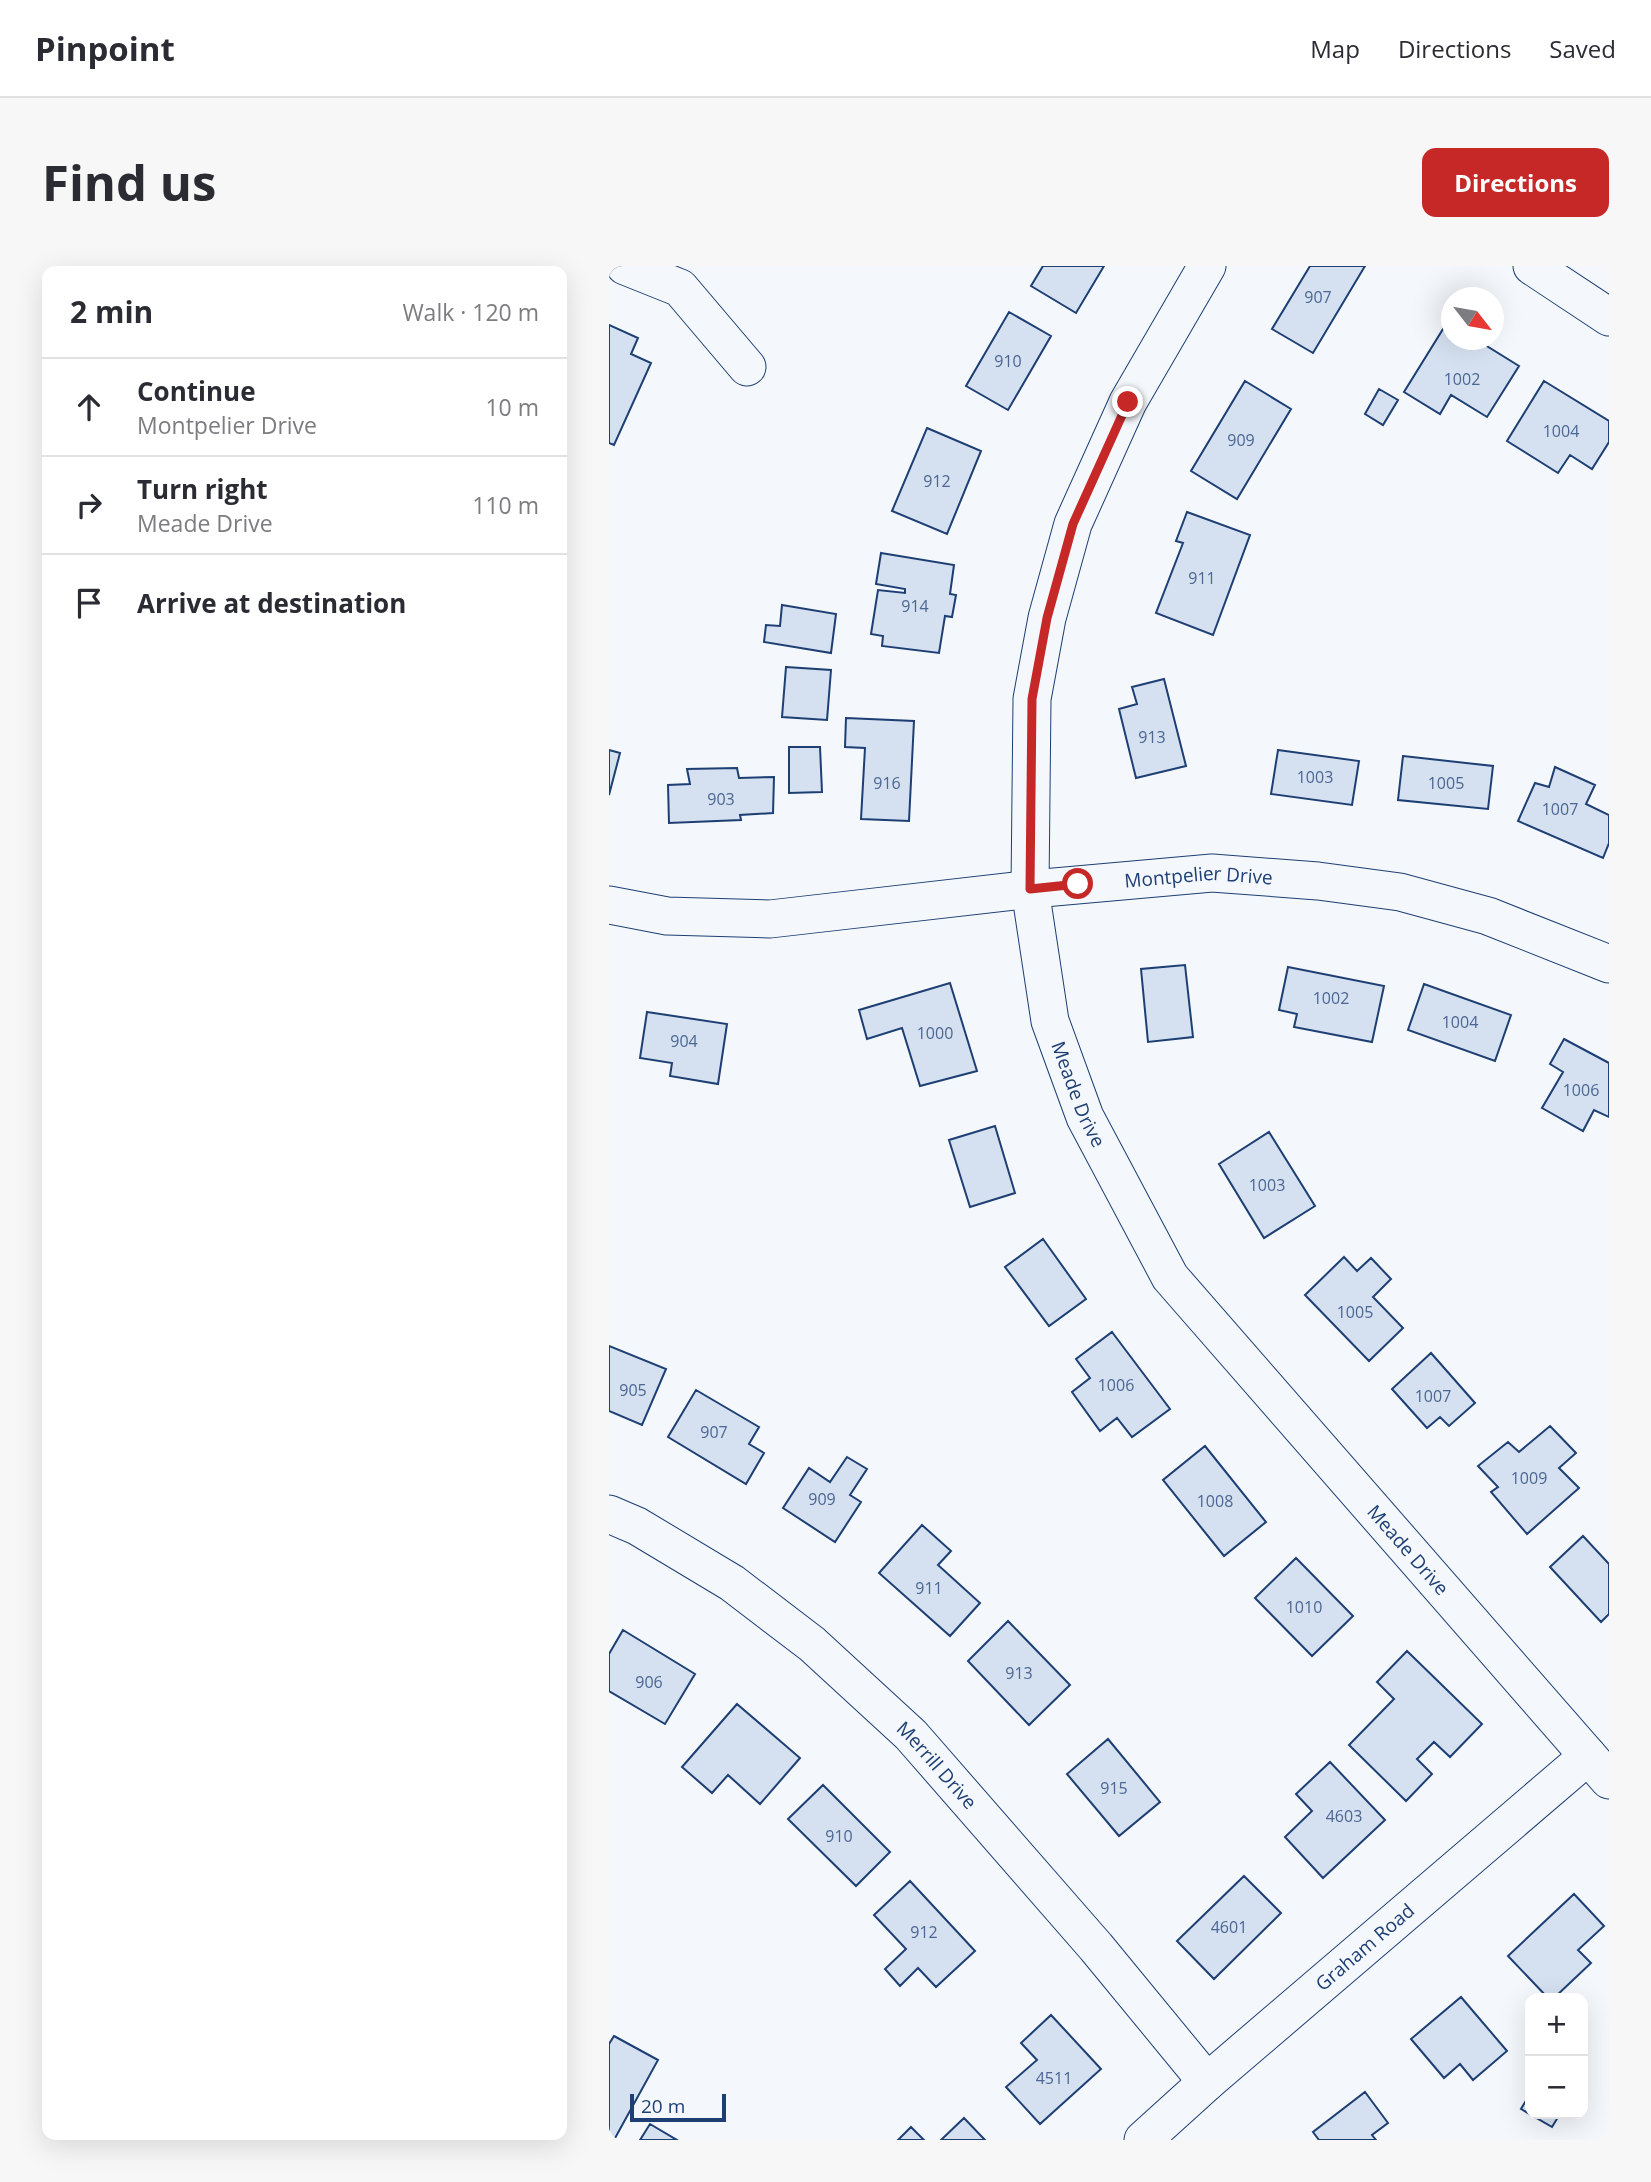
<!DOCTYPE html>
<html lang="en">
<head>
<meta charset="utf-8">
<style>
	:root { --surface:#fff; --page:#f7f7f7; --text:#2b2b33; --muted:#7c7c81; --line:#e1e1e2; --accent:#c62828 }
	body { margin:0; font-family:"Open Sans",sans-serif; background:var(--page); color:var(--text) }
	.controls { position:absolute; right:21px; bottom:21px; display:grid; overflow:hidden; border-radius:14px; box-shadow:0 7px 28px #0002 }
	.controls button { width:63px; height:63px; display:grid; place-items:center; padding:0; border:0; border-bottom:2px solid var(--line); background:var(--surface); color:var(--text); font:35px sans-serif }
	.compass { position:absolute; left:832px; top:21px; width:63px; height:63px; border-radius:50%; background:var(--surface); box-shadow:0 7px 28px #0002; rotate:121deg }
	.scale { position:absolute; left:21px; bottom:18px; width:96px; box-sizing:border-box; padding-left:7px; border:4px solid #1d3f73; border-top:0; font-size:19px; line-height:24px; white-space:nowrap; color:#1d3f73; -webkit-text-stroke:5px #f4f7fb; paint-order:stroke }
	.stop { position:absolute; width:21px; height:21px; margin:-16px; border:5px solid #c62828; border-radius:50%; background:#fff }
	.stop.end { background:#c62828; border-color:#fff; box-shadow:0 2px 7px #0008 }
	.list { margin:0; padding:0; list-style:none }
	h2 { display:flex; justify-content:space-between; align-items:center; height:91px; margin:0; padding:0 28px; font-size:30px }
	h2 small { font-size:23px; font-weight:400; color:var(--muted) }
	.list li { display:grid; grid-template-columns:46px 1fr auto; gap:21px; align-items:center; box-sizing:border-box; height:98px; padding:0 28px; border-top:2px solid var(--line) }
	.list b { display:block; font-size:26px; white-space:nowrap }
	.list p { margin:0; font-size:23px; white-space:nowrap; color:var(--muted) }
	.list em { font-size:23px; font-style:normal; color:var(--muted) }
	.icon { flex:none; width:38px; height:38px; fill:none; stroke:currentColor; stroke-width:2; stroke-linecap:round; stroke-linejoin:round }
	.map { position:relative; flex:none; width:1000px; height:1874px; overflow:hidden; border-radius:14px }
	header { display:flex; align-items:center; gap:42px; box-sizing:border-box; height:98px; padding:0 35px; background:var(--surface); border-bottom:2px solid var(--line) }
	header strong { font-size:33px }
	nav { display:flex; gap:38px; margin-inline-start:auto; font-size:24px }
	.intro { display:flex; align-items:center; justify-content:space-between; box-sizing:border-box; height:168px; padding:0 42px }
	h1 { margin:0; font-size:49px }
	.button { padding:18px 32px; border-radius:14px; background:var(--accent); color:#fff; font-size:24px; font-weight:700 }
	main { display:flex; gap:42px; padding:0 42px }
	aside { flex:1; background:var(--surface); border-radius:14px; box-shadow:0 7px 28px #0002 }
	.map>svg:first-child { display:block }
	.building { fill:#d5e0f0; stroke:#1d3f73; stroke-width:2 }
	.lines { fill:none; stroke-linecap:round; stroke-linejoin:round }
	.minor-casing { stroke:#1d3f73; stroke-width:39 }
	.minor { stroke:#f4f7fb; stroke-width:37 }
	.route { stroke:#c62828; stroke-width:9 }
	.labels { text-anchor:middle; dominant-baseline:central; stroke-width:5; stroke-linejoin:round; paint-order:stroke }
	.number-label { font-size:16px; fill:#4b6792 }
	.street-label { font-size:19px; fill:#1d3f73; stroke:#f4f7fb }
</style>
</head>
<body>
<header>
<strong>Pinpoint</strong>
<nav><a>Map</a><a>Directions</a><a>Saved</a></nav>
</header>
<div class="intro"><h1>Find us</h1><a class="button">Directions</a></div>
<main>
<aside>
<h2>2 min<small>Walk · 120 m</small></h2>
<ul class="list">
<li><svg class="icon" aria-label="ahead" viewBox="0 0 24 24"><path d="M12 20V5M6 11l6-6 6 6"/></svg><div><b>Continue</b><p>Montpelier Drive</p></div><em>10 m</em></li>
<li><svg class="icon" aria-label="right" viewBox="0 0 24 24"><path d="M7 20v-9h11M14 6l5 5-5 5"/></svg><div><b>Turn right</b><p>Meade Drive</p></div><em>110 m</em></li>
<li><svg class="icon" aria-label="arrive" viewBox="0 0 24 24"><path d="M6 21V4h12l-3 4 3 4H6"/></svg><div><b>Arrive at destination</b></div></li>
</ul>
</aside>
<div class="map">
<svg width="1000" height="1874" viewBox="0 0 1000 1874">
	<rect width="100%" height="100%" fill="#f4f7fb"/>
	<!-- building -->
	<path class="building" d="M 434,0 L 495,0 L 467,47 L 422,20 Z
		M 701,0 L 756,0 L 704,87 L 663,63 Z
		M 400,46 L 442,70 L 399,144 L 357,120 Z
		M 839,55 L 842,57 L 842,74 L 868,74 L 910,100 L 878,151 L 842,129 L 831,148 L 795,126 Z
		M 0,59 L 29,72 L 22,88 L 42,97 L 5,179 L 0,177 Z
		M 636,115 L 682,143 L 628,233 L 582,205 Z
		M 935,115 L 1000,155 L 1000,176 L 983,203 L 961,189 L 949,207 L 898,175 Z
		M 770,123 L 789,134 L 774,159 L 756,148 Z
		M 318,162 L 372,185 L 338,268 L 283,245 Z
		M 578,246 L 641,269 L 604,369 L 547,347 L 574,277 L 567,275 Z
		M 272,287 L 345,299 L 341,328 L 347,329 L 343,351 L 336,350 L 330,387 L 273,380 L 274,370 L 262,368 L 269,324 L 296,327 L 296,323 L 267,318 Z
		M 173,339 L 227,348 L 222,387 L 155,376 L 157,359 L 171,360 Z
		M 177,401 L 222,404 L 218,454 L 173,451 Z
		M 555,413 L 577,500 L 527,512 L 510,443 L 528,438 L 523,421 Z
		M 237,452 L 305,455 L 300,555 L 252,553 L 256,482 L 236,481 Z
		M 180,481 L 211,481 L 213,526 L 180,527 Z
		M 0,484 L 11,487 L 0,529 Z
		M 669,484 L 750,495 L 743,539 L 662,528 Z
		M 794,490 L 884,500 L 879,543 L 789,534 Z
		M 946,501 L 986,519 L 977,538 L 1000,549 L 1000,577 L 994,592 L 909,555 L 926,517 L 940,521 Z
		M 128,502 L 130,512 L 165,511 L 164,547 L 131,549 L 132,554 L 60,557 L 59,519 L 81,518 L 78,503 Z
		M 576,699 L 584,771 L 539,776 L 532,703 Z
		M 679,701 L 775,720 L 763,776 L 685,761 L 688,748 L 670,744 Z
		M 341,717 L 368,805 L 311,820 L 293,762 L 258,773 L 250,744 Z
		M 815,718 L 902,749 L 886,795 L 799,764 Z
		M 38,746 L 118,758 L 109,818 L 61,810 L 63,797 L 31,792 Z
		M 955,773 L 1000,797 L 1000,851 L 985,844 L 974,865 L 933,842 L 954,806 L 941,798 Z
		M 386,860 L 406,927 L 361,941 L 340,874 Z
		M 660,866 L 706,940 L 655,972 L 610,898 Z
		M 434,973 L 477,1033 L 440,1060 L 396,1001 Z
		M 735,991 L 748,1005 L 762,992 L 782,1013 L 764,1031 L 794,1062 L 760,1095 L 696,1029 Z
		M 503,1066 L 561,1143 L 523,1171 L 508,1152 L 491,1165 L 463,1126 L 481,1112 L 467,1093 Z
		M 0,1080 L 57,1103 L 33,1159 L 0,1145 Z
		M 822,1087 L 866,1137 L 840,1160 L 831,1151 L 818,1162 L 783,1123 Z
		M 87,1124 L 150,1161 L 140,1178 L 155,1187 L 137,1218 L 59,1171 Z
		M 941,1160 L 967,1187 L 950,1202 L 970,1222 L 918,1268 L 882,1226 L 889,1221 L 869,1200 L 899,1176 L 910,1186 Z
		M 596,1180 L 657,1256 L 615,1290 L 554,1214 Z
		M 238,1191 L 258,1203 L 241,1229 L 252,1236 L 226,1276 L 174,1242 L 200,1202 L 221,1216 Z
		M 313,1259 L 342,1285 L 329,1299 L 371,1337 L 341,1370 L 270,1307 Z
		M 974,1270 L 1000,1298 L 1000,1348 L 992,1356 L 941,1301 Z
		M 687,1292 L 744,1350 L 703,1390 L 646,1332 Z
		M 399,1355 L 461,1419 L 420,1459 L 359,1395 Z
		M 14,1364 L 86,1408 L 56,1458 L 0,1425 L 0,1388 Z
		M 798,1385 L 873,1458 L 841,1491 L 825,1476 L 808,1493 L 823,1508 L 797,1535 L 740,1479 L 785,1433 L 768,1416 Z
		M 128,1438 L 191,1492 L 151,1538 L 119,1509 L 103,1527 L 73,1501 Z
		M 499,1473 L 551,1536 L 510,1570 L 458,1508 Z
		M 721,1496 L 776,1554 L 714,1612 L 676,1571 L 703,1545 L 687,1528 Z
		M 214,1519 L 281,1586 L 247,1620 L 179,1553 Z
		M 635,1610 L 672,1647 L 605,1713 L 568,1675 Z
		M 301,1615 L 366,1685 L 327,1721 L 309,1702 L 291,1720 L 276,1703 L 297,1683 L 265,1649 Z
		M 965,1628 L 995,1660 L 969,1684 L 982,1697 L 945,1732 L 939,1732 L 899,1690 Z
		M 852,1731 L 898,1785 L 864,1814 L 851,1798 L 835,1812 L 802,1773 Z
		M 442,1749 L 492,1803 L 431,1858 L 397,1821 L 428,1794 L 412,1777 Z
		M 5,1770 L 49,1794 L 5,1874 L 0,1874 L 0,1778 Z
		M 756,1826 L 779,1857 L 763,1869 L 767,1874 L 710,1874 L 704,1866 Z
		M 921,1828 L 921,1848 L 951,1848 L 943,1861 L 912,1843 Z
		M 355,1852 L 376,1874 L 332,1874 Z
		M 41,1858 L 68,1874 L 31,1874 Z
		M 302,1861 L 315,1874 L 289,1874 Z"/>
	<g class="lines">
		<defs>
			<g id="minor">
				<path d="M 16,0 L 71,22 L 138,101"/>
				<path id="s1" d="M 598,0 L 519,136 L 464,258 L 438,352 L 423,433 L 421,623 L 441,755 L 476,851 L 561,1011 L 1000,1514"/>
				<path d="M 923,0 L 1000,51"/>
				<path id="s2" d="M 0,639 L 58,650 L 161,653 L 423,623 L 603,607 L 709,615 L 791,626 L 879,650 L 1000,698"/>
				<path id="s3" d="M 0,1248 L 28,1260 L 123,1317 L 203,1378 L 302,1469 L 487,1681 L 598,1816"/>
				<path id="s4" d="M 534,1874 L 598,1816 L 979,1490"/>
			</g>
		</defs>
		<!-- minor casing -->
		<use href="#minor" class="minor-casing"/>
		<!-- minor -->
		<use href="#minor" class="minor"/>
	</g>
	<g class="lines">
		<!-- route -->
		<path class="route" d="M 469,618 L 421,623 L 423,433 L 438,352 L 464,258 L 519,136"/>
	</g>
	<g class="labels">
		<!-- number labels -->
		<g class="number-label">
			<text x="709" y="31">907</text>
			<text x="399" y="95">910</text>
			<text x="853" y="113">1002</text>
			<text x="952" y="165">1004</text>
			<text x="632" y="174">909</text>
			<text x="328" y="215">912</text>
			<text x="593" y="312">911</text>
			<text x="306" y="340">914</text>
			<text x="543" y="471">913</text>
			<text x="706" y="511">1003</text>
			<text x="278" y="517">916</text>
			<text x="837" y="517">1005</text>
			<text x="112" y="533">903</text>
			<text x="951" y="543">1007</text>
			<text x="722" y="732">1002</text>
			<text x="851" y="756">1004</text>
			<text x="326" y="767">1000</text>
			<text x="75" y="775">904</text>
			<text x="972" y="824">1006</text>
			<text x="658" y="919">1003</text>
			<text x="746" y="1046">1005</text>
			<text x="507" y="1119">1006</text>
			<text x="24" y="1124">905</text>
			<text x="824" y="1130">1007</text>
			<text x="105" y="1166">907</text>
			<text x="920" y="1212">1009</text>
			<text x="213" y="1233">909</text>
			<text x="606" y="1235">1008</text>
			<text x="320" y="1322">911</text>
			<text x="695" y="1341">1010</text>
			<text x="410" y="1407">913</text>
			<text x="40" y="1416">906</text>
			<text x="505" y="1522">915</text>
			<text x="735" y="1550">4603</text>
			<text x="230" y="1570">910</text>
			<text x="620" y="1661">4601</text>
			<text x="315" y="1666">912</text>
			<text x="445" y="1812">4511</text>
		</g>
		<!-- street labels -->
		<g class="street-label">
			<text stroke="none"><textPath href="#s2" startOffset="593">Montpelier Drive</textPath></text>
			<text stroke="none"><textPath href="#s1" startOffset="873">Meade Drive</textPath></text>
			<text stroke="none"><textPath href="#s1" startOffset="1440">Meade Drive</textPath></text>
			<text stroke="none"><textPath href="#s3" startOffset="416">Merrill Drive</textPath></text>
			<text stroke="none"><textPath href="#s4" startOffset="294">Graham Road</textPath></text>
		</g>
	</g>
</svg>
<div class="controls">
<button>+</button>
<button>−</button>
</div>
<svg class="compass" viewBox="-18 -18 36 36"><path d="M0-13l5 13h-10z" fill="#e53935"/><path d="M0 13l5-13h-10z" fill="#7c7c81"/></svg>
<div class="scale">20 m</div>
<div class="stop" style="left:469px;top:618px"></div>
<div class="stop end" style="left:519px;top:136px"></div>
</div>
</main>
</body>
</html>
